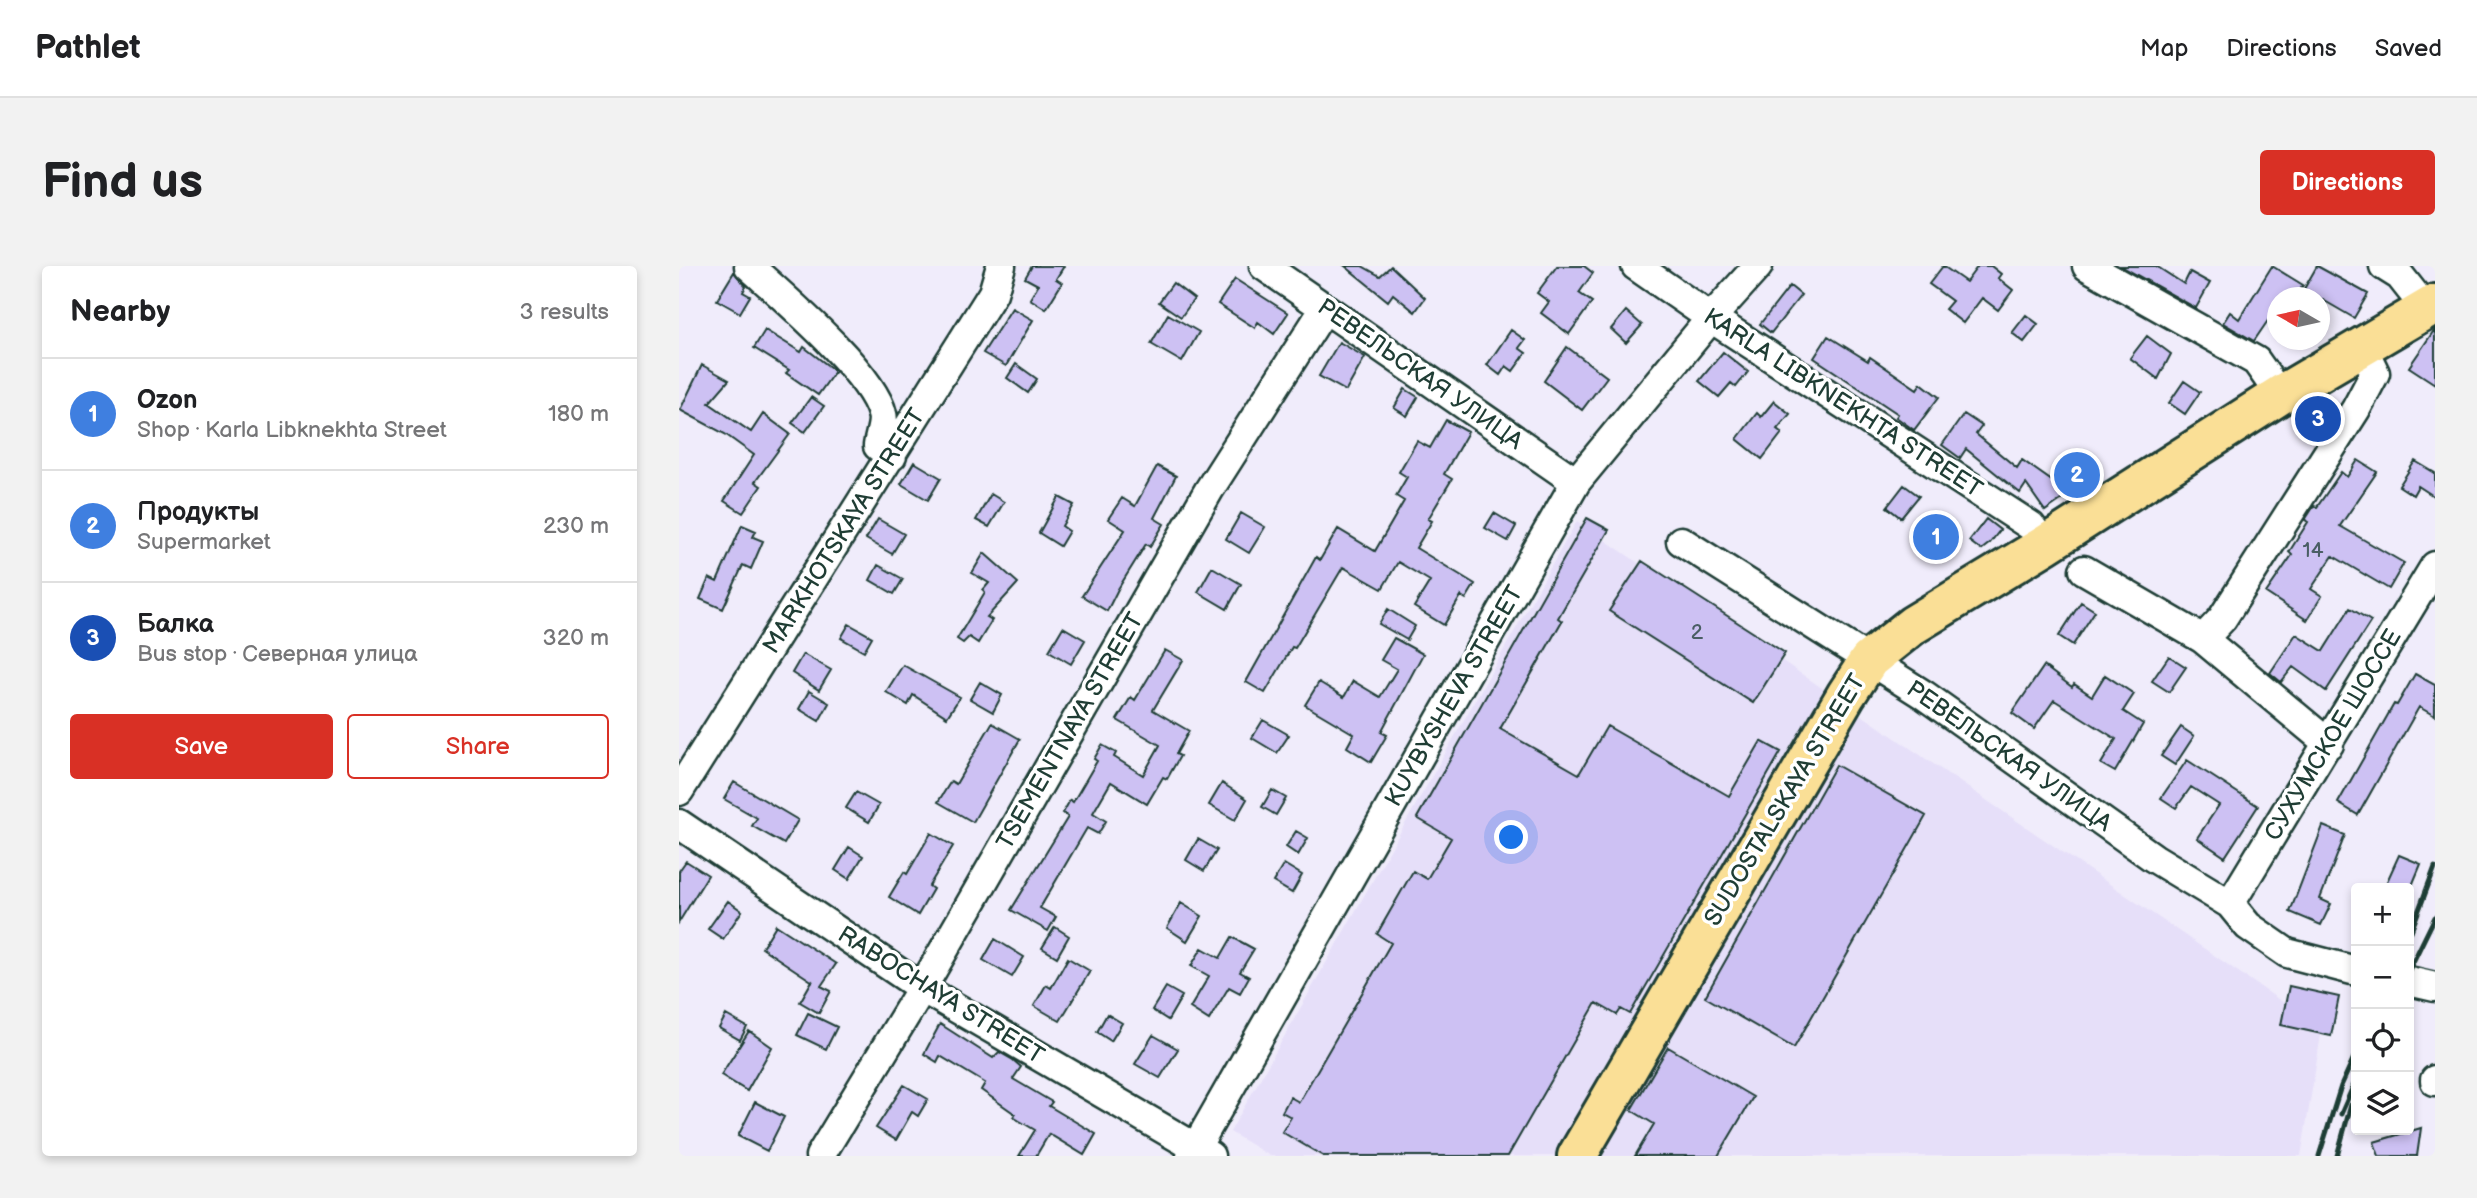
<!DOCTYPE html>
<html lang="en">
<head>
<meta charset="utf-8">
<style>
	:root { --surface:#fff; --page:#f2f2f2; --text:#202124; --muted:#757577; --line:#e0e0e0; --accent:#d93025 }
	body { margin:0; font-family:"Balsamiq Sans",sans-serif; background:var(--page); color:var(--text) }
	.controls { position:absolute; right:21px; bottom:21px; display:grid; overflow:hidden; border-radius:7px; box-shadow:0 4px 10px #0003 }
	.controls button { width:63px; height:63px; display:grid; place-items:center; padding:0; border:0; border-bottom:2px solid var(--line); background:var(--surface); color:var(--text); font:35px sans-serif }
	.compass { position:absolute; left:1588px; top:21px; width:63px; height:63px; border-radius:50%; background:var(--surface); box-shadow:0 4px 10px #0003; rotate:279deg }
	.you { position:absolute; left:833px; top:572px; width:24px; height:24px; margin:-18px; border:5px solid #fff; border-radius:50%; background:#1a73e8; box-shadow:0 0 0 10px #1a73e833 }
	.badge { display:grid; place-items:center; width:46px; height:46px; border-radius:50%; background:var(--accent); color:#fff; font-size:23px; font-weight:700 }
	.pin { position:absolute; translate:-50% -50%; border:4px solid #fff; box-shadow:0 2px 7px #0006 }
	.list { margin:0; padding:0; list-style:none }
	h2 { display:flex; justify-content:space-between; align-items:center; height:91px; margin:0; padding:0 28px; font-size:30px }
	h2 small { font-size:23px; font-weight:400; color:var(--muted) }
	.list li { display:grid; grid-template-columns:46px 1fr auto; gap:21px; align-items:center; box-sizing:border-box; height:112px; padding:0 28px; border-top:2px solid var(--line) }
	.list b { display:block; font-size:26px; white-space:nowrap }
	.list p { margin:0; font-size:23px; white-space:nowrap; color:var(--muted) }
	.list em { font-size:23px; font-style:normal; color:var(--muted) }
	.actions { display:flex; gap:14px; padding:21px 28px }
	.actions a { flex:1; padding:16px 0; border:2px solid var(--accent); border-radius:7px; text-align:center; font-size:24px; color:var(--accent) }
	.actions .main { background:var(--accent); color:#fff }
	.icon { flex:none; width:38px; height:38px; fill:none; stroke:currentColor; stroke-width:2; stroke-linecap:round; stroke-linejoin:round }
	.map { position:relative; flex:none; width:1756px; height:890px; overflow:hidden; border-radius:7px }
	header { display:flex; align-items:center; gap:42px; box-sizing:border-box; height:98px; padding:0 35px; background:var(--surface); border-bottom:2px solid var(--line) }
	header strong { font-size:33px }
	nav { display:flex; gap:38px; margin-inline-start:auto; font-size:24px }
	.intro { display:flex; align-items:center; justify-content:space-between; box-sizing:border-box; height:168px; padding:0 42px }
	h1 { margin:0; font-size:49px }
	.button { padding:18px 32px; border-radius:7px; background:var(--accent); color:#fff; font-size:24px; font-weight:700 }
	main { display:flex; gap:42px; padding:0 42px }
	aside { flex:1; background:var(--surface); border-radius:7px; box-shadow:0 4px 10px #0003 }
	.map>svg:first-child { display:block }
	.built { fill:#e6dff9 }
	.building { fill:#cdc1f3; stroke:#1f3d34; stroke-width:2 }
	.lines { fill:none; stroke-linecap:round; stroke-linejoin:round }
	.minor-casing { stroke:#1f3d34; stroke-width:33 }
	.highway-casing { stroke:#1f3d34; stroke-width:44 }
	.minor { stroke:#fff; stroke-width:28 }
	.highway { stroke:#fadf96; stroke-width:38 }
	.rail { stroke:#1f3d34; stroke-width:5 }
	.labels { text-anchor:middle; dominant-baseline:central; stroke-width:7; stroke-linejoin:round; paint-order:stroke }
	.number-label { font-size:21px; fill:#4a5e64 }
	.street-label { font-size:24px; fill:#1f3d34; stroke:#fff }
</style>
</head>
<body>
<header>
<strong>Pathlet</strong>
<nav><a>Map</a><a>Directions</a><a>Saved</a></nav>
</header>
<div class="intro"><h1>Find us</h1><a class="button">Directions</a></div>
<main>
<aside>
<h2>Nearby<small>3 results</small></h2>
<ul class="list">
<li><span class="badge" style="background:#3f7fe0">1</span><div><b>Ozon</b><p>Shop · Karla Libknekhta Street</p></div><em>180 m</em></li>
<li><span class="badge" style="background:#3f7fe0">2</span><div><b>Продукты</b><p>Supermarket</p></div><em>230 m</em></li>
<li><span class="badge" style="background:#1a4fb4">3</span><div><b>Балка</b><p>Bus stop · Северная улица</p></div><em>320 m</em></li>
</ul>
<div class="actions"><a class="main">Save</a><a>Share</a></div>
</aside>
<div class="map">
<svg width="1756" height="890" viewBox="0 0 1756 890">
	<rect width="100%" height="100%" fill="#f0ecfb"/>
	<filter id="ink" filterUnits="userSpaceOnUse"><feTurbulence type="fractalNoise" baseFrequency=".0143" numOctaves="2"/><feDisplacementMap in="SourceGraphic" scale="14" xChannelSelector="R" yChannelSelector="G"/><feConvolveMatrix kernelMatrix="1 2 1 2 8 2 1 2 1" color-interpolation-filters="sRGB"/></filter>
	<g filter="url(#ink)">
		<!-- built -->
		<path class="built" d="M 898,255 L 1643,763 L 1622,890 L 591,890 L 551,866 Z"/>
		<!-- building -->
		<path class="building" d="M 353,0 L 385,0 L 377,13 L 383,17 L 367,43 L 351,33 L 359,19 L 346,12 Z
			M 666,0 L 683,0 L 701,10 L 712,0 L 746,32 L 736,46 L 714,28 L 709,35 Z
			M 878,0 L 905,0 L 914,7 L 900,27 L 913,36 L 890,68 L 862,47 L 870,36 L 858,27 Z
			M 1264,0 L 1287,16 L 1299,0 L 1312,0 L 1322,8 L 1319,12 L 1334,24 L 1319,44 L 1303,32 L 1284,57 L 1266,43 L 1273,35 L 1250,18 Z
			M 1442,0 L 1477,0 L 1505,18 L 1511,6 L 1531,17 L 1517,42 Z
			M 1593,0 L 1624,19 L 1616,32 L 1599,32 L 1599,58 L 1590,53 L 1575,75 L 1544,57 L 1551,46 L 1560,53 Z
			M 1638,0 L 1689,28 L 1675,52 L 1625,23 Z
			M 55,6 L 67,20 L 64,26 L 71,30 L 61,47 L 38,34 Z
			M 556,13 L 609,47 L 595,68 L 579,56 L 576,62 L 539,38 Z
			M 494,17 L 515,33 L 502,51 L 480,36 Z
			M 1111,20 L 1122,29 L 1092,67 L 1081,58 Z
			M 333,42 L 354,54 L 327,100 L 304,87 Z
			M 947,45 L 963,59 L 947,77 L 932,63 Z
			M 489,48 L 520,66 L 503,96 L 472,78 Z
			M 1347,49 L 1359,58 L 1345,76 L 1333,67 Z
			M 1756,63 L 1756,118 L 1730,101 Z
			M 86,64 L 122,86 L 125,81 L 156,105 L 139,129 L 107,107 L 110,104 L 75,82 Z
			M 832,64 L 846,74 L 840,82 L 847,87 L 834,105 L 827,100 L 821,109 L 808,99 Z
			M 1149,70 L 1189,95 L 1191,91 L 1238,123 L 1242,117 L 1260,131 L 1235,164 L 1217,151 L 1219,148 L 1135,92 Z
			M 1468,70 L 1492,88 L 1479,113 L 1451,92 Z
			M 660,76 L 686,91 L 667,125 L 640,110 Z
			M 888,81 L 928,111 L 903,144 L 865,115 Z
			M 1044,86 L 1069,106 L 1057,121 L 1052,117 L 1040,131 L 1020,115 Z
			M 337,98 L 358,113 L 349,127 L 328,112 Z
			M 23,99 L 50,114 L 30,137 L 72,166 L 84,148 L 111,168 L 76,216 L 82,220 L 64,247 L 45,235 L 75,189 L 46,168 L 1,144 Z
			M 1505,115 L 1521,126 L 1506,148 L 1490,137 Z
			M 726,123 L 739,131 L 728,150 L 715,142 Z
			M 132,131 L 145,140 L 126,166 L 113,157 Z
			M 1095,135 L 1111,148 L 1098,163 L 1103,167 L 1083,193 L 1058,173 L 1078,147 L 1082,151 Z
			M 1285,148 L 1303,160 L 1297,168 L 1338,202 L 1343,194 L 1373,215 L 1388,194 L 1408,202 L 1402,220 L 1366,245 L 1347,218 L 1341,227 L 1287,183 L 1281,192 L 1263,179 Z
			M 767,154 L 789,166 L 765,208 L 773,213 L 749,253 L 753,255 L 737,282 L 796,318 L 787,333 L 782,330 L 765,359 L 735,341 L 751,315 L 719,296 L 703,323 L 664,301 L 616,382 L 613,381 L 586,427 L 567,416 L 637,291 L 641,294 L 659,263 L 696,285 L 725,235 L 717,230 L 728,211 L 720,206 L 738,175 L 751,182 Z
			M 1679,194 L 1698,206 L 1661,260 L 1725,297 L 1710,323 L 1654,290 L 1632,323 L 1643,330 L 1628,354 L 1587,327 L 1613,289 L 1610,286 L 1629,256 L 1626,254 L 1635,240 L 1638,241 L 1662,206 L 1668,211 Z
			M 1736,195 L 1756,207 L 1756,231 L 1739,220 L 1734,229 L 1720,220 Z
			M 235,196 L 262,212 L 249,234 L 222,218 Z
			M 478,200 L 497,210 L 475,252 L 485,258 L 471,281 L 467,278 L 439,323 L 428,345 L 403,330 L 446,264 L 429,253 L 443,232 L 456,240 Z
			M 1225,219 L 1240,230 L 1222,252 L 1208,241 Z
			M 312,228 L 325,236 L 310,261 L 297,254 Z
			M 380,231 L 395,239 L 383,260 L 390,265 L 381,280 L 360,267 Z
			M 562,247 L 586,261 L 570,287 L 547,273 Z
			M 815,247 L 837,260 L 829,275 L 806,262 Z
			M 908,252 L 930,264 L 879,352 L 883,355 L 821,463 L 900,508 L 928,460 L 1050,530 L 1082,475 L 1102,486 L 951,748 L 942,743 L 938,749 L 917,737 L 829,890 L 644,890 L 603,866 L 612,851 L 603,846 L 611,831 L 620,836 L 712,677 L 698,668 L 734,605 L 748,613 L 772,572 L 738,552 Z
			M 199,253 L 225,268 L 213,288 L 187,273 Z
			M 1307,253 L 1321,264 L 1311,277 L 1302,284 L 1290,275 Z
			M 63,259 L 77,265 L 74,271 L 84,275 L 72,303 L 64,299 L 44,343 L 21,333 L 30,312 L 38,316 Z
			M 305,287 L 339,317 L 308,351 L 313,354 L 299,377 L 290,371 L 284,377 L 278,373 L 306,326 L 304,324 L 310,317 L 293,307 Z
			M 963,295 L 1106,387 L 1074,437 L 930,345 Z
			M 199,299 L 224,313 L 215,328 L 191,314 Z
			M 533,301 L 562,318 L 548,343 L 519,326 Z
			M 1402,336 L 1416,345 L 1394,379 L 1380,370 Z
			M 1671,342 L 1692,355 L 1647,425 L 1614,401 L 1602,416 L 1591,407 L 1617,368 L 1644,385 Z
			M 709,343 L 736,360 L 728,374 L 700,358 Z
			M 170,358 L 193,371 L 185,385 L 162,372 Z
			M 384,361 L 406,374 L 392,398 L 370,385 Z
			M 715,372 L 744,388 L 702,466 L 708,469 L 692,496 L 668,481 L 675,468 L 626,439 L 640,416 L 665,431 L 674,415 L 701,431 L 718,403 L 702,394 Z
			M 486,384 L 504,394 L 474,444 L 510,465 L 497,488 L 501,490 L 488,513 L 484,511 L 468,538 L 432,516 L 414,547 L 427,555 L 419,568 L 408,562 L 361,642 L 377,651 L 369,665 L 332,644 L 389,551 L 384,547 L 391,534 L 394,536 L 418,495 L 415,493 L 423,479 L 437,487 L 435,491 L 464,509 L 481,479 L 438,454 L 452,431 L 456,434 Z
			M 124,388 L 152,404 L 140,424 L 113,407 Z
			M 1490,390 L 1507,401 L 1490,426 L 1473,415 Z
			M 224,399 L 281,431 L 268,451 L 234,429 L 229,439 L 207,426 Z
			M 1365,400 L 1393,421 L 1395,418 L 1413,430 L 1426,409 L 1455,428 L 1444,445 L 1464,458 L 1436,506 L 1422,498 L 1437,473 L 1375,434 L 1355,463 L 1333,447 Z
			M 1736,408 L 1756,419 L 1756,450 L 1740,441 L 1679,549 L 1659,537 L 1715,438 L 1718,439 Z
			M 301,416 L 323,429 L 314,446 L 291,433 Z
			M 130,425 L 150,437 L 140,455 L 120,443 Z
			M 584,454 L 610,469 L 598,487 L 573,472 Z
			M 313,457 L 341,473 L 294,556 L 259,536 L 272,515 L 277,518 Z
			M 1502,461 L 1515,470 L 1496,499 L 1482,490 Z
			M 1508,494 L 1579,540 L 1546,591 L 1518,572 L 1540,539 L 1512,521 L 1497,542 L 1482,532 Z
			M 1157,499 L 1247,550 L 1115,782 L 1026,731 Z
			M 55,516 L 119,554 L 105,578 L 73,560 L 78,552 L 45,533 Z
			M 543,517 L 568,533 L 556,554 L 530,539 Z
			M 593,524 L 607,532 L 597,549 L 583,541 Z
			M 177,526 L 200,539 L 190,556 L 167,542 Z
			M 1644,560 L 1666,569 L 1641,633 L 1652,638 L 1642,659 L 1611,646 Z
			M 617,565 L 629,572 L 619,589 L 607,581 Z
			M 252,567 L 274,580 L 250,620 L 254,623 L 239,649 L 210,631 L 225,606 L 228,608 Z
			M 519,573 L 538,584 L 525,605 L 507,594 Z
			M 170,581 L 184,590 L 170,613 L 156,604 Z
			M 1720,589 L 1742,598 L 1732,622 L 1705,622 Z
			M 7,595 L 29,609 L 0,656 L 0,605 Z
			M 605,598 L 623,609 L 613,627 L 594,616 Z
			M 49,635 L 63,645 L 44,673 L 29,663 Z
			M 502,637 L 523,650 L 508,675 L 488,662 Z
			M 97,659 L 157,698 L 142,720 L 152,725 L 140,747 L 121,736 L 133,715 L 134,716 L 83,682 Z
			M 376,661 L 390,670 L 378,691 L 363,682 Z
			M 553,671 L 575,683 L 561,706 L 570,711 L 561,727 L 550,721 L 530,754 L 511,742 L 530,710 L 512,700 L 523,682 L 541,692 Z
			M 316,673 L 345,691 L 333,711 L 304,694 Z
			M 389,692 L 411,705 L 381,755 L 355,740 L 367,719 L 372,722 Z
			M 1610,720 L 1660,731 L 1652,770 L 1602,759 Z
			M 487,721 L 503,730 L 489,754 L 473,744 Z
			M 129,747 L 158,761 L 147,783 L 118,769 Z
			M 428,748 L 443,757 L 432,775 L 418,766 Z
			M 47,749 L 68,761 L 61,774 L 40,762 Z
			M 261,758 L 314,792 L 320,786 L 334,794 L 342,801 L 334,813 L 373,836 L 370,840 L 417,868 L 405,889 L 370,868 L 357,890 L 340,890 L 356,864 L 334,851 L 336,848 L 302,824 L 306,817 L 261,790 L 258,796 L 245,788 Z
			M 70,765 L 93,781 L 68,825 L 42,809 Z
			M 474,769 L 499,783 L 481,812 L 456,798 Z
			M 989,781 L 1074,831 L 1039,890 L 956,890 L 975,858 L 952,844 Z
			M 225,819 L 249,833 L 239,850 L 233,846 L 217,874 L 197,862 Z
			M 76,836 L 105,851 L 88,885 L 59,870 Z
			M 1742,862 L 1738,890 L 1700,890 L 1695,876 Z"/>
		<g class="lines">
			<defs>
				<path id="minor" d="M 70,0 C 104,31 193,106 203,148 C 206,157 200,171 199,180 L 213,190
					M 585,0 L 897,216
					M 957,0 L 1032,52 L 1352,260 L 1366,279
					M 1408,0 L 1577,95 L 1601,129
					M 1705,0 L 1721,10 L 1747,43
					M 1002,275 L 1245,429 L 1475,592 L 1551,638 L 1569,660 L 1608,687 L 1677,705
					M 1405,304 L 1524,373 L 1650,478
					M 1524,373 L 1543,353 L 1677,143 L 1696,107 L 1683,80
					M 0,525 L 314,27 L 322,0
					M 0,558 L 243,722 L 531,890
					M 1551,638 L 1756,300
					M 1730,715 L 1756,721
					M 1756,814 L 1756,815
					M 141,890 L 243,722 L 530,224 L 646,42
					M 512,890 L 897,216 L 1032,52 L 1079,0"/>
				<path id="highway" d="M 898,890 L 1167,429 L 1190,394 L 1234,359 L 1366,279 L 1601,129 L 1756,38"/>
			</defs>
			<!-- minor casing -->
			<use href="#minor" class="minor-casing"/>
			<!-- highway casing -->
			<use href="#highway" class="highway-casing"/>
			<!-- minor -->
			<use href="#minor" class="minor"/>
			<!-- highway -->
			<use href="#highway" class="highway"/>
			<!-- rail -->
			<path class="rail" d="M 1732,665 L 1756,601
				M 1730,704 L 1756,651
				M 1662,848 L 1677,814
				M 1640,890 L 1662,820 L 1677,787
				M 1658,890 L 1672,839"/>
		</g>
	</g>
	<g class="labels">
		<!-- number labels -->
		<g class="number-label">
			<text x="1634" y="284">14</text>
			<text x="1018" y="366">2</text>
		</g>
		<!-- street labels -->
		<g class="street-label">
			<text transform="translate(741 108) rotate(35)">РЕВЕЛЬСКАЯ УЛИЦА</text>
			<text transform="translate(1164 137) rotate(33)">KARLA LIBKNEKHTA STREET</text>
			<text transform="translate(165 265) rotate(-58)">MARKHOTSKAYA STREET</text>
			<text transform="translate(775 430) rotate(-60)">KUYBYSHEVA STREET</text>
			<text transform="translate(391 465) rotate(-60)">TSEMENTNAYA STREET</text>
			<text transform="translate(1654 469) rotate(-59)">СУХУМСКОЕ ШОССЕ</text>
			<text transform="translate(1330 490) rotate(35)">РЕВЕЛЬСКАЯ УЛИЦА</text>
			<text transform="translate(1106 534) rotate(-59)">SUDOSTALSKAYA STREET</text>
			<text transform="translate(262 729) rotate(32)">RABOCHAYA STREET</text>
		</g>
	</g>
</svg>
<div class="controls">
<button>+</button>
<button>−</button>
<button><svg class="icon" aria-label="locate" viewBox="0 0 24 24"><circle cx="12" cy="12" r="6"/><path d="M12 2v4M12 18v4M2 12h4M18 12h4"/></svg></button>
<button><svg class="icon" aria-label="layers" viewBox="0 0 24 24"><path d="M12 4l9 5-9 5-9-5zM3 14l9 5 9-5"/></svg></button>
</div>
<svg class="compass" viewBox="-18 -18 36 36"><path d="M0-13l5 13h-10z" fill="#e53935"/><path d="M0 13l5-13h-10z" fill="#757577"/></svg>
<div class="you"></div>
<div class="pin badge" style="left:1257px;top:271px;background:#3f7fe0">1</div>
<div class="pin badge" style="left:1398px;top:209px;background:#3f7fe0">2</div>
<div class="pin badge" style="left:1639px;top:153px;background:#1a4fb4">3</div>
</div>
</main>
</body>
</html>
